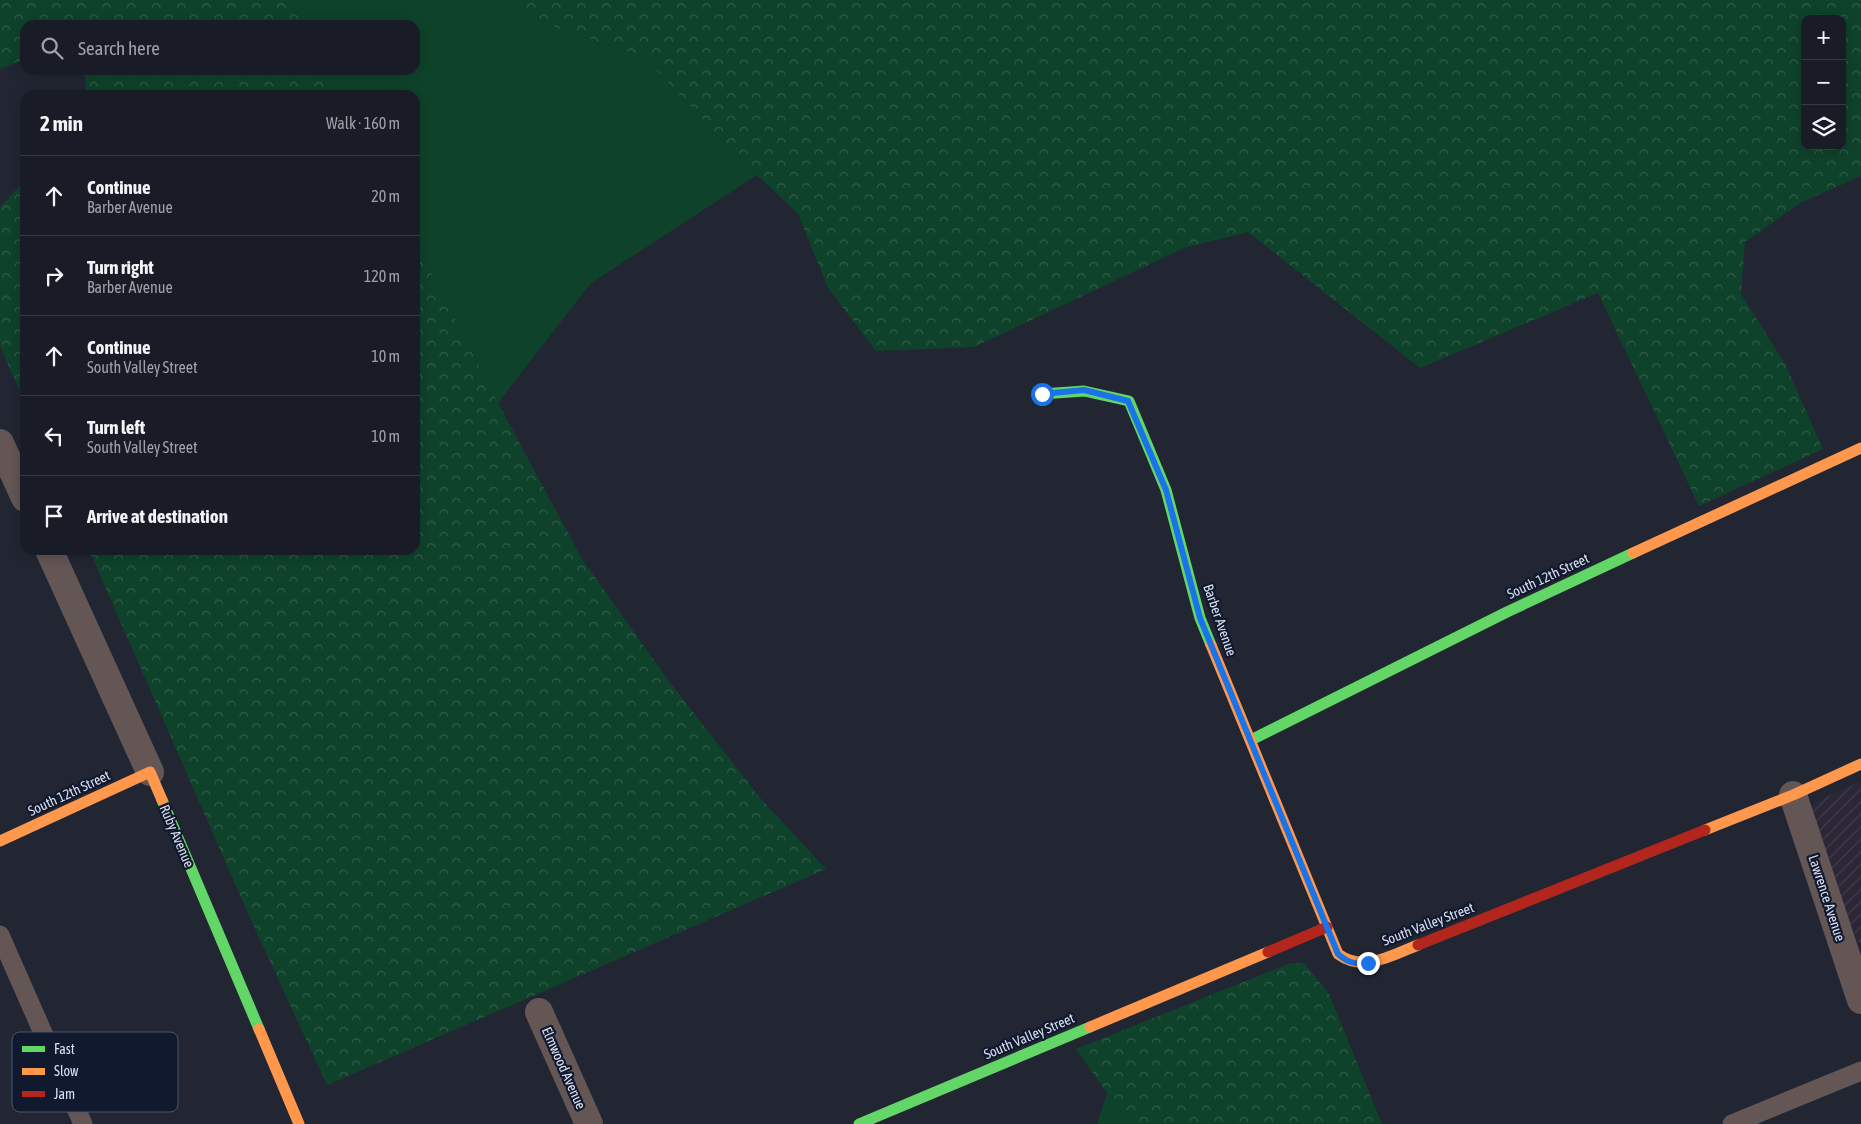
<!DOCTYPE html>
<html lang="en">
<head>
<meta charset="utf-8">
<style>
	:root { --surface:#191c26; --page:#262932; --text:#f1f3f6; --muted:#9fa1a7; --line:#373a43 }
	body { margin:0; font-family:"Asap Condensed",sans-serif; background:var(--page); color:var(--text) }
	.controls { position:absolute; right:15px; top:15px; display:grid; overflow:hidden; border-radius:10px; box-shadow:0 2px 12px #0003 }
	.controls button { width:45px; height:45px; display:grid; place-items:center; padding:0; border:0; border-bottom:1px solid var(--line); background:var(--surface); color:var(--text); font:25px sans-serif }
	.stop { position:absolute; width:15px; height:15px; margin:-11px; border:4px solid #1a73e8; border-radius:50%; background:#fff }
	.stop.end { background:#1a73e8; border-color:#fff; box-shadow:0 1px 5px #0008 }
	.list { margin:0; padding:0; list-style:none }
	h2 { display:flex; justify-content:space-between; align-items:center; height:65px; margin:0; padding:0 20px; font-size:21px }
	h2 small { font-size:16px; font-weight:400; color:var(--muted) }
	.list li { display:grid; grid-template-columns:32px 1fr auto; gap:15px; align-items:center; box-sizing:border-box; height:80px; padding:0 20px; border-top:1px solid var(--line) }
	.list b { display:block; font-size:19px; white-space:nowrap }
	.list p { margin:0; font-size:16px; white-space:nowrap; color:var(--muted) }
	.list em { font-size:16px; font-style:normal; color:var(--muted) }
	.icon { flex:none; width:28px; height:28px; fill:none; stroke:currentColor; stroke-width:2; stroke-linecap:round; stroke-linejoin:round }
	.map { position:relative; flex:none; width:1861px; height:1124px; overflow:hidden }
	.search { position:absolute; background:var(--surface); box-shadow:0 2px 12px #0003; left:20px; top:20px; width:400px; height:55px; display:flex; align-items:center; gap:12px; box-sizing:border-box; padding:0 18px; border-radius:15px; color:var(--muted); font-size:19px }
	.panel { position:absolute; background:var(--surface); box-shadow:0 2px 12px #0003; left:20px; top:90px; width:400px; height:465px; border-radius:15px }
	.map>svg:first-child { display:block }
	.industrial { fill:url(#industrial-furrows) }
	.green { fill:#0f422b }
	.forest { fill:url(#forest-crowns); fill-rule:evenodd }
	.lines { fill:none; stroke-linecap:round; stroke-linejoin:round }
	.lane { stroke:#635655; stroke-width:19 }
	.street { stroke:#635655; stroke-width:28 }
	.fast { stroke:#63d668; stroke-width:11 }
	.slow { stroke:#ff974d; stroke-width:11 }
	.jam { stroke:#b3261e; stroke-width:11 }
	.route { stroke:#1a73e8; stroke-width:6 }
	.labels { text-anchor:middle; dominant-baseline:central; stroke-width:4.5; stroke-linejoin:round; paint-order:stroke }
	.street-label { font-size:14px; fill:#d9e0ef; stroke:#11192f }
	.key { fill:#11192f; stroke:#4d5569; stroke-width:1 }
	.key-label { font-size:14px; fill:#d9e0ef }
</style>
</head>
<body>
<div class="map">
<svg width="1861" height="1124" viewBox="0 0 1861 1124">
	<defs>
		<pattern id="industrial-furrows" width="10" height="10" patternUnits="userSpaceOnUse" patternTransform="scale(1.25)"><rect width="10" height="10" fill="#2c2736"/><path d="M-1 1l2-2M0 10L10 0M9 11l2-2" fill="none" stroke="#403c4a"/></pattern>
		<pattern id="forest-crowns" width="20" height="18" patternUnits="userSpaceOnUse" patternTransform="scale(1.25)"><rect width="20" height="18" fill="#0f422b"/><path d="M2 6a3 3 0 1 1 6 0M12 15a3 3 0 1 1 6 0" fill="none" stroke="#315d4a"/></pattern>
	</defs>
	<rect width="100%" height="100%" fill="#212632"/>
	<!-- industrial -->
	<path class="industrial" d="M 1861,781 L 1861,949 L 1812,826 L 1808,812 L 1815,802 Z"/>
	<!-- green -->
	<path class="green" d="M 290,0 L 507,0 L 542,23 L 644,57 L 729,148 L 757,175 L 590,284 L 498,403 L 415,241 L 415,95 L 340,95 L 327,70 L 415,70 L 415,25 L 303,25 Z
		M 1107,1092 L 1129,1124 L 1097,1124 Z"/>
	<!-- forest -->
	<path class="forest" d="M 0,0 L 290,0 L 303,25 L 25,25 L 25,59 L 0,69 Z
		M 507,0 L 1861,0 L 1861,176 L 1800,203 L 1745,242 L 1741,294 L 1785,364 L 1823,449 L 1699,506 L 1598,293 L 1420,368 L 1248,232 L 1184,248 L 974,347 L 876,351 L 828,288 L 798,214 L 729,148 L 644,57 L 542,23 ZM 1805,19 L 1842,19 L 1842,146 L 1805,146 Z
		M 84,70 L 327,70 L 340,95 L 87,95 Z
		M 25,180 L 25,403 L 0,346 L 0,207 Z
		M 415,241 L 498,403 L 582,559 L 668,680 L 761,799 L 826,869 L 327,1085 L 250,918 L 89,550 L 415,550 Z
		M 1291,963 L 1304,963 L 1329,994 L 1382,1124 L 1129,1124 L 1076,1049 Z"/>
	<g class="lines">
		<!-- lane -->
		<path class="lane" d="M 0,935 L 83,1124
			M 1732,1124 L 1861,1071"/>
		<!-- street -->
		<path class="street" d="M 0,443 L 25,498
			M 49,550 L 150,772
			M 1793,795 L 1861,1000
			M 539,1012 L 589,1124"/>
		<!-- fast -->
		<path class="fast" d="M 1042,394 L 1084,391 L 1129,401 L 1166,490 L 1200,618 L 1211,645
			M 1251,740 L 1507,612 L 1633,553
			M 162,800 L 259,1029
			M 859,1124 L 1090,1027"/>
		<!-- slow -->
		<path class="slow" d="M 1633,553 L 1861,448
			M 1211,645 L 1338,954 C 1364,973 1392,955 1418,945
			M 1705,830 L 1793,795 L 1861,764
			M 0,841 L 150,772 L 162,800
			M 1090,1027 L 1268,952
			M 259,1029 L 299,1124"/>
		<!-- jam -->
		<path class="jam" d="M 1418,945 L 1705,830
			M 1268,952 L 1327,927"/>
	</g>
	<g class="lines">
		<!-- route -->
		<path class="route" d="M 1042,394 L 1084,390 L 1128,401 L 1166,490 L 1200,618 L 1338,954 C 1347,962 1355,965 1368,963"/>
	</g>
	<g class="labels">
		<!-- street labels -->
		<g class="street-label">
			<text transform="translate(1548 576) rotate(-25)">South 12th Street</text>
			<text transform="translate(1220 620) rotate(71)">Barber Avenue</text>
			<text transform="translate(69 793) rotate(-25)">South 12th Street</text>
			<text transform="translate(177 836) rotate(67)">Ruby Avenue</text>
			<text transform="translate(1827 898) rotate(72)">Lawrence Avenue</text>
			<text transform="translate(1428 924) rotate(-21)">South Valley Street</text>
			<text transform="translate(1029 1036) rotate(-23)">South Valley Street</text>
			<text transform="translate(564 1068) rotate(66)">Elmwood Avenue</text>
		</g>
	</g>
	<!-- legend -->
	<rect x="12" y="1032" width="166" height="80" rx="8" class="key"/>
	<rect x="22" y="1046" width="23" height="6" fill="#63d668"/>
	<rect x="22" y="1068" width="23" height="7" fill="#ff974d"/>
	<rect x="22" y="1091" width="23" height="6" fill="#b3261e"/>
	<g class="key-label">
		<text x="54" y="1054">Fast</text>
		<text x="54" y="1076">Slow</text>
		<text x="54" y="1099">Jam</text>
	</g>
</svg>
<div class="controls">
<button>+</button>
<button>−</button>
<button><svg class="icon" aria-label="layers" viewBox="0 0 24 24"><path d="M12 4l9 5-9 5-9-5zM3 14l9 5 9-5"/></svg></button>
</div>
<div class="stop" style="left:1042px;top:394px"></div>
<div class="stop end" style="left:1368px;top:963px"></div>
<div class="search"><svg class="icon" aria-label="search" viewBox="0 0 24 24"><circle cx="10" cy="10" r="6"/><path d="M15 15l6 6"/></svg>Search here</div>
<section class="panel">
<h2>2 min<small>Walk · 160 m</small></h2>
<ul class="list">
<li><svg class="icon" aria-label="ahead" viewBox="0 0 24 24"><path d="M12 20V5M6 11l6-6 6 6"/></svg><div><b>Continue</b><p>Barber Avenue</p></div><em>20 m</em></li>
<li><svg class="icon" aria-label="right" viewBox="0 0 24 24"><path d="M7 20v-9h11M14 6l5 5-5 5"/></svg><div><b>Turn right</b><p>Barber Avenue</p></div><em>120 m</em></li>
<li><svg class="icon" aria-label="ahead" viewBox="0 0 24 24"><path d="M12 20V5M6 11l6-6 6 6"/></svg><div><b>Continue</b><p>South Valley Street</p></div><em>10 m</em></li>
<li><svg class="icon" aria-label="left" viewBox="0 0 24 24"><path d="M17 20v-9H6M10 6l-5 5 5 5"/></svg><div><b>Turn left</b><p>South Valley Street</p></div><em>10 m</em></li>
<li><svg class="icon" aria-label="arrive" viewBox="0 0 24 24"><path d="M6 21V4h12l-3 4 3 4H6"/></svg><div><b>Arrive at destination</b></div></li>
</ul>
</section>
</div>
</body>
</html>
